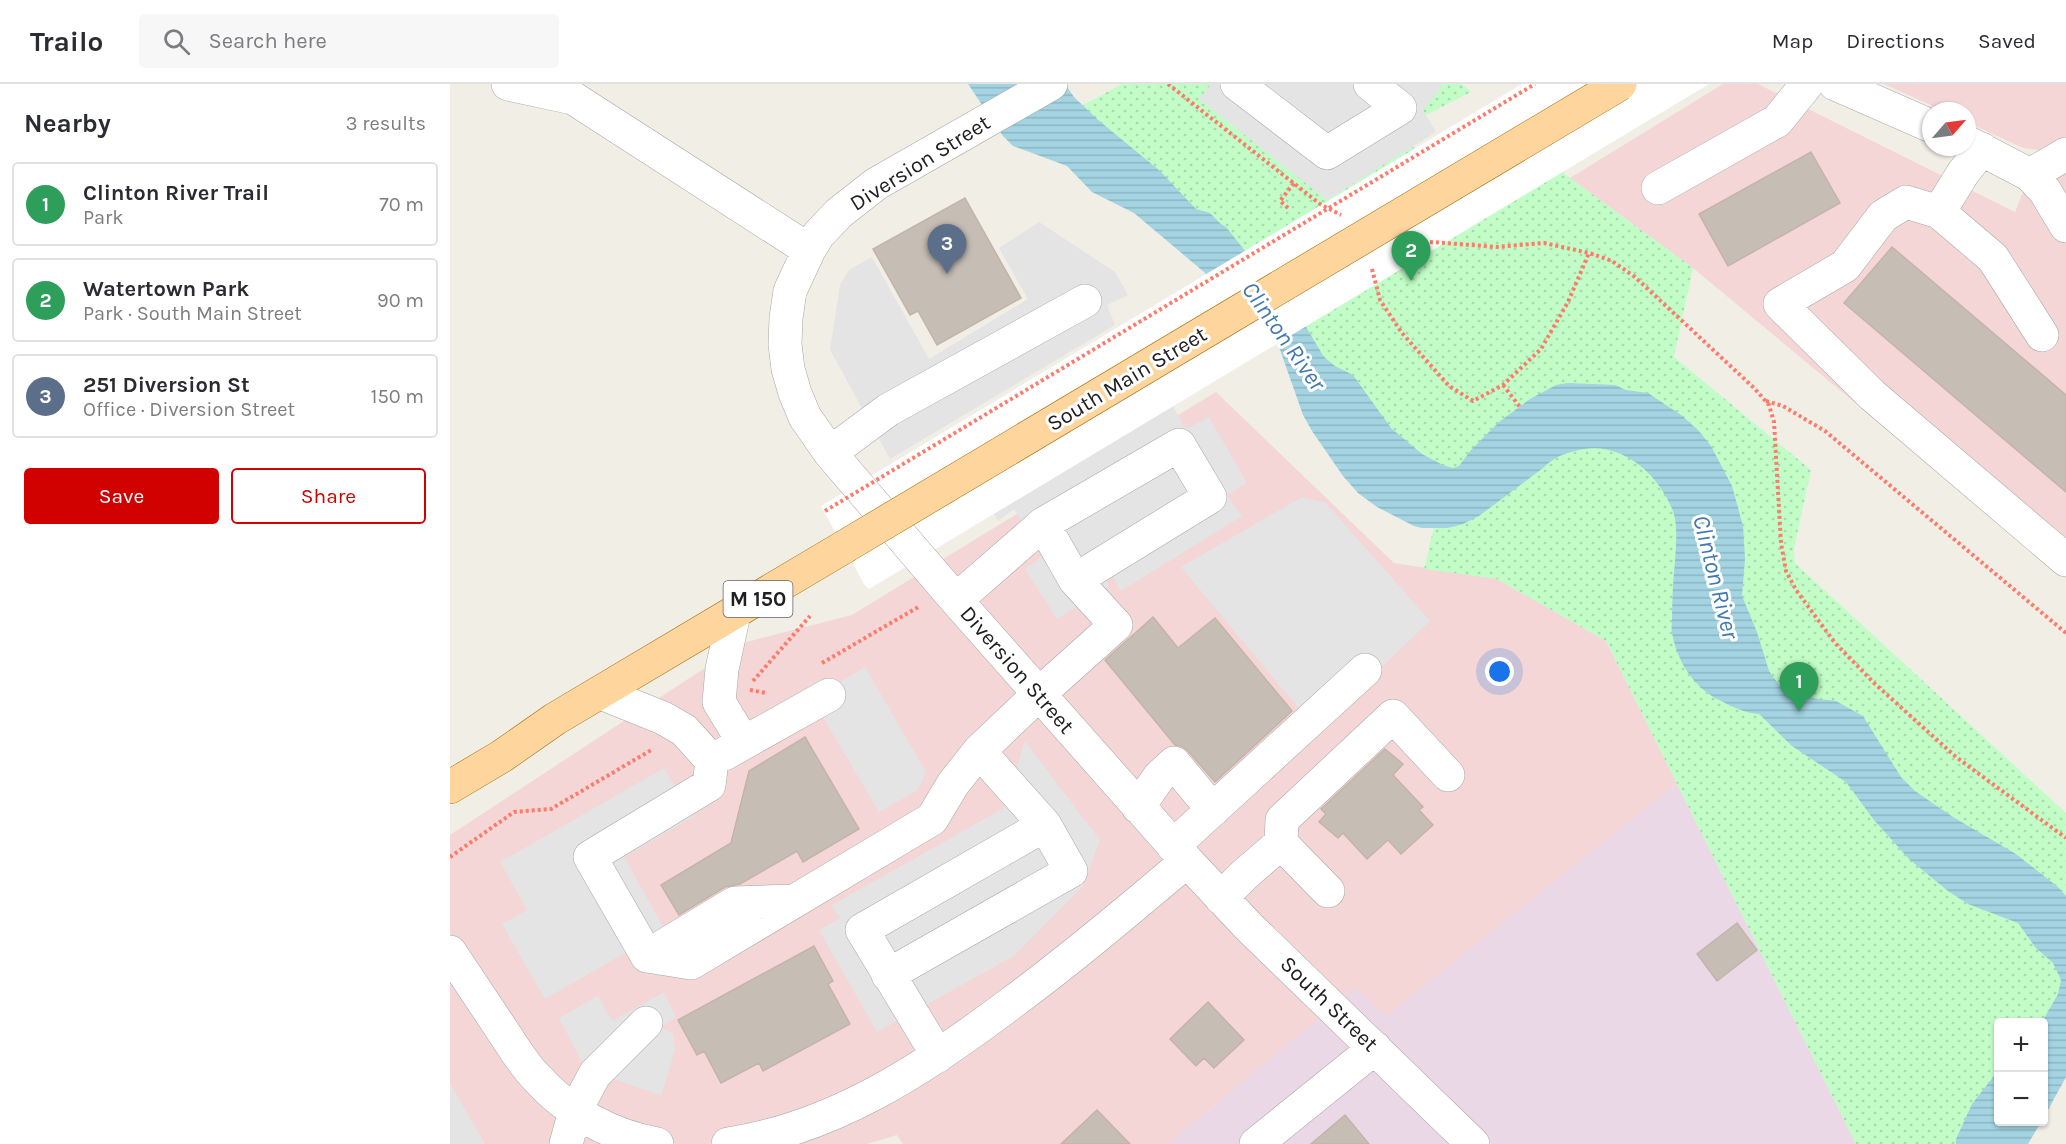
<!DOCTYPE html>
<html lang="en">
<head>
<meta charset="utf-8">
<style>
	:root { --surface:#fff; --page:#f7f7f7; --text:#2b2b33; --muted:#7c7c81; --line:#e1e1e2; --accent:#d10100 }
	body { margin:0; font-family:Karla,sans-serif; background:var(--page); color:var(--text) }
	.controls { position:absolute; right:18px; bottom:18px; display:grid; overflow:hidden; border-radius:6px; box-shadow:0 2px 4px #0004 }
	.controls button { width:54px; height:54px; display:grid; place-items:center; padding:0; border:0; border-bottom:2px solid var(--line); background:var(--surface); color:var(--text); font:30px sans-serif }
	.compass { position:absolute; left:1472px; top:18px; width:54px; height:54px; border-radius:50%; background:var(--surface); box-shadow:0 2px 4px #0004; rotate:62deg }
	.you { position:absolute; left:1050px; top:588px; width:21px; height:21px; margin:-15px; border:4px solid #fff; border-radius:50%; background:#1a73e8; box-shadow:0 0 0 9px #1a73e833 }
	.badge { display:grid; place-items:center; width:39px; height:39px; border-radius:50%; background:var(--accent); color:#fff; font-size:20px; font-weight:700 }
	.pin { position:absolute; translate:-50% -50px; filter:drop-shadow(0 2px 3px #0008) }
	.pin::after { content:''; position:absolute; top:32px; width:21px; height:18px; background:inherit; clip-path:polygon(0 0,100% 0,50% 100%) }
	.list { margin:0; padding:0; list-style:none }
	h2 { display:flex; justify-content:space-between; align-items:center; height:78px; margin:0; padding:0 24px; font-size:26px }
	h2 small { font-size:20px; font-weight:400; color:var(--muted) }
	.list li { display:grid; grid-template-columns:39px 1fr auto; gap:18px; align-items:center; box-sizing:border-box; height:84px; margin:0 12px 12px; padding:0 12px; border:2px solid var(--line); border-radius:6px }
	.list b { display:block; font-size:22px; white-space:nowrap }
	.list p { margin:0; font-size:20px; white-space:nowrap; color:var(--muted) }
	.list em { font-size:20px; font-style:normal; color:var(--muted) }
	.actions { display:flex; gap:12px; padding:18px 24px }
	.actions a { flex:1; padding:14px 0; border:2px solid var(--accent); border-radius:6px; text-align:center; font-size:21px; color:var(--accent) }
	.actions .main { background:var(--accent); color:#fff }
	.icon { flex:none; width:33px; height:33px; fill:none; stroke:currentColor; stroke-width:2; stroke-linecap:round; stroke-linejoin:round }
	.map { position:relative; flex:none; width:1616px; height:1060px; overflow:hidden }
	header { display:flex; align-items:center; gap:36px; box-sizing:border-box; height:84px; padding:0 30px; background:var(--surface); border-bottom:2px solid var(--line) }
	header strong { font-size:28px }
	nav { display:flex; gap:33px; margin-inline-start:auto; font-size:21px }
	.search { width:420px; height:54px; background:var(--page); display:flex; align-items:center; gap:15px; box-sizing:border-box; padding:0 21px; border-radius:6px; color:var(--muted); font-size:22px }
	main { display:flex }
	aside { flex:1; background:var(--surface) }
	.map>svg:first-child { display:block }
	.commercial { fill:#f3d6d5 }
	.industrial { fill:#ebd8e7 }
	.park { fill:url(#park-dots) }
	.parking { fill:#e4e4e4 }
	.water { fill:url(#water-rules) }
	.pier { fill:#fff }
	.building { fill:#c6bdb5; stroke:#c4b4a8; stroke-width:1.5 }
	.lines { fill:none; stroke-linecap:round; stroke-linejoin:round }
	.minor-casing { stroke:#a7a7a7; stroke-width:34 }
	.major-casing { stroke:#9d6900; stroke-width:34 }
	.path { stroke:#ff7a6a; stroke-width:4; stroke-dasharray:3 3; stroke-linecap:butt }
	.minor { stroke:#fff; stroke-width:33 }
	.major { stroke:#ffd59e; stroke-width:33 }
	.major-bridge-casing { stroke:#9d6900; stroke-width:34; stroke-linecap:butt }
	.path-bridge { stroke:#ff7a6a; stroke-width:4; stroke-dasharray:3 3; stroke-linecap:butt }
	.major-bridge { stroke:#ffd59e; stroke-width:33 }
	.labels { text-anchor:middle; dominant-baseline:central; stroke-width:6; stroke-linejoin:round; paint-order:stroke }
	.shield { fill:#fff; stroke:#636363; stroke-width:1.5 }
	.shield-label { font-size:21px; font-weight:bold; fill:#202020 }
	.street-label { font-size:22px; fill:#202020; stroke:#fff }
	.water-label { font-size:24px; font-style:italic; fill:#4279b0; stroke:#fff }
</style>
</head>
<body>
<header>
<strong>Trailo</strong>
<div class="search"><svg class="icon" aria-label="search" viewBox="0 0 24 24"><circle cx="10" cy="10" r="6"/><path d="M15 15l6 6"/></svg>Search here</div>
<nav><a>Map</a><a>Directions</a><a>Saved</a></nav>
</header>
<main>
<aside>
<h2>Nearby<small>3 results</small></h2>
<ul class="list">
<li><span class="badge" style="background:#2e9e5b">1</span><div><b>Clinton River Trail</b><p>Park</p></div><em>70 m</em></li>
<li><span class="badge" style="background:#2e9e5b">2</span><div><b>Watertown Park</b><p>Park · South Main Street</p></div><em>90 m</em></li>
<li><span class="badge" style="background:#5c6f8a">3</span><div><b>251 Diversion St</b><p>Office · Diversion Street</p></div><em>150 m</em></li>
</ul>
<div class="actions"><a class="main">Save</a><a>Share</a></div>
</aside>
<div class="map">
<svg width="1616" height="1060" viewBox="0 0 1616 1060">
	<defs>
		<pattern id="park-dots" width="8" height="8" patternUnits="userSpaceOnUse" patternTransform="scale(1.5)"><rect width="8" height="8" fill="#c2fdc7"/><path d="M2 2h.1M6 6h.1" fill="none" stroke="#a6d9ab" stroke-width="1.8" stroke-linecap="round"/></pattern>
		<pattern id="water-rules" width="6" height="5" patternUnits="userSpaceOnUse" patternTransform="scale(1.5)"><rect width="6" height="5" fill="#a4d3e2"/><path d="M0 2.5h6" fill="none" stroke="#8db5c2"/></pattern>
	</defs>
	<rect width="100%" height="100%" fill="#f1eee6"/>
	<!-- commercial -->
	<path class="commercial" d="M 1273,0 L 1308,0 L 1565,128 L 1580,91 L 1616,70 L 1616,494 L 1243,184 L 1120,94 Z
		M 1434,0 L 1616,0 L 1616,54 L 1594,67 L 1573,64 L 1517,38 L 1517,27 L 1494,27 Z
		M 766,308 L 944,479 L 1047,495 L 1156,557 L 1227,700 L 936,933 L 905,905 L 718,1060 L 453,1060 L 447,1051 L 417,1060 L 0,1060 L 0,751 L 293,559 L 402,531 Z"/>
	<!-- industrial -->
	<path class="industrial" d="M 1227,700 L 1406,1060 L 718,1060 L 906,904 L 936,932 Z"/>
	<!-- park -->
	<path class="park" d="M 672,0 L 1012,0 L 1021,8 L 943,48 L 1015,102 L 1083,63 L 1120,94 L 1243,184 L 1224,273 L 1361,386 L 1344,465 L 1345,479 L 1616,729 L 1616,952 L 1594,938 L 1548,938 L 1548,1038 L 1546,1060 L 1406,1060 L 1156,557 L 1047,495 L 974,485 L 987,430 L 963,367 L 746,153 L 595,42 Z"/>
	<!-- parking -->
	<path class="parking" d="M 761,0 L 988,0 L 992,3 L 973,26 L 986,48 L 877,116 L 749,15 Z
		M 589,138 L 665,188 L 678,211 L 657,221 L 665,241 L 440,375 L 380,266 L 390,201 L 399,186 L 422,173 L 479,275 L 578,215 L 549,164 Z
		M 721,319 L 736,345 L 759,333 L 797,399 L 777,411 L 792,432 L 671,507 L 660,488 L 654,491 L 659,503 L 607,535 L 575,485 L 593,472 L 564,425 L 548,437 L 501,360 Z
		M 852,413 L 876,419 L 980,537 L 866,645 L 731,483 Z
		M 415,583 L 476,688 L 468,706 L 429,728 L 362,615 Z
		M 575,657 L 650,756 L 633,802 L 564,872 L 427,948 L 369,846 L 390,834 L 382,821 L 554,724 Z
		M 214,684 L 243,733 L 174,773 L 215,846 L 95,915 L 52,840 L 77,826 L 50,778 Z
		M 214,908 L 226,934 L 211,943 L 223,950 L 225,966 L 211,1012 L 165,995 L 132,978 L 109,934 L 148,912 L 162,937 Z
		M 0,999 L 35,1060 L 0,1060 Z"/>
	<!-- water -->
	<path class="water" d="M 518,0 L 615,0 L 624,13 L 647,35 L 710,87 L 746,125 L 760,129 L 771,140 L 776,143 L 856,243 L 874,273 L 885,282 L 903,291 L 941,344 L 972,370 L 993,381 L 1003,384 L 1009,382 L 1021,366 L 1049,338 L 1080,315 L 1106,301 L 1118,299 L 1165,301 L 1176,306 L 1198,309 L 1231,331 L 1248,346 L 1261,362 L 1282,402 L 1293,442 L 1295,475 L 1292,512 L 1307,548 L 1319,587 L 1330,602 L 1340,609 L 1369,615 L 1386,617 L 1413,632 L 1451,693 L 1465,707 L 1503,733 L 1566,770 L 1608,803 L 1616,812 L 1616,993 L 1594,1033 L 1594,938 L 1592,938 L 1608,910 L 1611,896 L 1603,879 L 1585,863 L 1568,839 L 1518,820 L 1498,807 L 1459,775 L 1424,736 L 1396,698 L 1342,662 L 1309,630 C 1294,629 1281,622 1267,615 C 1243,602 1227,577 1222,549 C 1221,545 1222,540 1222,536 C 1222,516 1223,497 1225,477 C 1226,462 1228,441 1223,427 C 1208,388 1168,354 1125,367 C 1112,370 1102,375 1093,384 L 1029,432 L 1013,440 L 998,444 L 972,444 L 964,442 L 927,423 L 908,409 L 893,392 L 862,347 L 853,331 L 828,260 L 754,188 L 684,129 L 642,108 L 617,82 L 563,62 L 553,52 Z
		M 1548,987 L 1548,1038 L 1591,1038 L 1578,1060 L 1506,1060 L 1506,1055 L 1522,1020 Z"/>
	<!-- pier -->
	<path class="pier" d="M 1072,0 L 1259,0 L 419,505 L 414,500 L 371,422 Z"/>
	<!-- building -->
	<path class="building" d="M 1361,68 L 1390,119 L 1278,182 L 1249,130 Z
		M 515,114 L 571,214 L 487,261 L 468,227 L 460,231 L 423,165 Z
		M 1442,163 L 1616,311 L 1616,408 L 1394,219 Z
		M 703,533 L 728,564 L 765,534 L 842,627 L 765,698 L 738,667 L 731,662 L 725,661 L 655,576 Z
		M 355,653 L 409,745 L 353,778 L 347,767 L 290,800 L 275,803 L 229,831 L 211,801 L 281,759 L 299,687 Z
		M 935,665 L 953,680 L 943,691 L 973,723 L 969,726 L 983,741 L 951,770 L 938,756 L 917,775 L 893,749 L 888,754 L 869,738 L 876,730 L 871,725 Z
		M 1287,839 L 1307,866 L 1267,897 L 1247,870 Z
		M 364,862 L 383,897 L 378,900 L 400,940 L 313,987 L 309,979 L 271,999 L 254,967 L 247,971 L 228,936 Z
		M 758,918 L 794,956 L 764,984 L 754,974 L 746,982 L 720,955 Z
		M 647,1026 L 680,1060 L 611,1060 Z
		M 895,1031 L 919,1060 L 861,1060 Z"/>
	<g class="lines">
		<defs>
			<path id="minor" d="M 58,0 L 123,14 L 359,166
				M 601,0 L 426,100 L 389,129 L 369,150 L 359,166 L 340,207 L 336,234 L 335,260 L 338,285 L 345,309 L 355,333 L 380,369 L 506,516 L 737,777 L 799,843 L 1023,1060
				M 787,0 L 877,69 L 950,24 L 920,0
				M 1385,0 L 1481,42
				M 1517,58 L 1580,91 L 1595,107 L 1616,142
				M 1532,65 L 1513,89 L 1489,128 L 1543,174 L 1592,251
				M 1580,91 L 1616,70
				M 1208,104 L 1327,37 L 1357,0
				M 1489,128 L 1456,118 L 1433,132 L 1395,182 L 1330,220 L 1422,311 L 1616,476
				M 380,369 L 438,326 L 635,217
				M 593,440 L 625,496 L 666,541 L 589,610 L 529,667 L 595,741
				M 506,516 L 593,440 L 729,361 L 760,413 L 625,496
				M 284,530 L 272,585 L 269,618 L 294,659
				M 151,609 L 213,634 L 234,646 L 262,677 L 259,701 L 140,773 L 197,872
				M 274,670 L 379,611
				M 688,723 L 709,693 L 724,679 L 763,726
				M 831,759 L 832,736 L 943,632 L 998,691
				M 723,762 L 915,586
				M 771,814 L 794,791 L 831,759 L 878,807
				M 0,868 C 18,895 36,922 54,949 C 64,964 74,981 87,994 C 117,1028 162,1052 207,1060
				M 197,872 L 241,879 L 482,735 L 503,700 L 529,667
				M 197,872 L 285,819 L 342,817
				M 438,891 L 621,787 L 595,741 L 412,846 L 488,972
				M 116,1060 L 125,1027 L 145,990 L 196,939
				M 278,1060 C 385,1044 475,984 560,920 C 621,875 679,826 737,777
				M 806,1060 L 925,964"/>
			<path id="major" d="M 0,703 L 52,672 L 105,635 L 394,463"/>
		</defs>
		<!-- minor casing -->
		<use href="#minor" class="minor-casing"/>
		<!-- major casing -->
		<use href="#major" class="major-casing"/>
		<!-- path -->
		<path class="path" d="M 718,0 L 870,120 L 891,131
			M 838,124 L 830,117 L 844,99
			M 968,157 L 1047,163 L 1094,159 L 1139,169 L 1162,177 L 1185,193 L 1304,304 L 1319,321 L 1324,338 L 1331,459 L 1336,487 L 1346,506 L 1385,559 L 1424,599 L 1506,673 L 1616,754
			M 922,185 L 930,216 L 952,249 L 999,302 L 1023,317 L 1053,301 L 1091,265 L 1118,218 L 1139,169
			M 1053,301 L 1070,323
			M 1316,317 L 1333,322 L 1375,347 L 1616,549
			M 372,579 L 470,522
			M 303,597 L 360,532
			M 300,606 L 316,609
			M 0,773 L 64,728 L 101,725 L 203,665"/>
		<!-- minor -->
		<use href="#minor" class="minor"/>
		<!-- major -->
		<use href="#major" class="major"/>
		<defs>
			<path id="major-bridge" d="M 394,463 L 1170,0"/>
		</defs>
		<!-- major-bridge casing -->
		<use href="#major-bridge" class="major-bridge-casing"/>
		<!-- path-bridge -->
		<path class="path-bridge" d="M 375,427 L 1085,0"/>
		<!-- major-bridge -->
		<use href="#major-bridge" class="major-bridge"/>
	</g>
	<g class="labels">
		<!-- shield labels -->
		<rect class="shield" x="273.5" y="497" width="69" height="36" rx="4.5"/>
		<g class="shield-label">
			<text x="308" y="515">M 150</text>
		</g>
		<!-- street labels -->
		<g class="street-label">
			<text transform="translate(470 79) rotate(-32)">Diversion Street</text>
			<text transform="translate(677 295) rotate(-31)">South Main Street</text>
			<text transform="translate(567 586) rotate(49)">Diversion Street</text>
			<text transform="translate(879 920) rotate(44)">South Street</text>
		</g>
		<!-- water labels -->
		<g class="water-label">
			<text transform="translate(834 252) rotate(55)">Clinton River</text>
			<text transform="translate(1266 493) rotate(76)">Clinton River</text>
		</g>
	</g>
</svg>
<div class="controls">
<button>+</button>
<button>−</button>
</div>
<svg class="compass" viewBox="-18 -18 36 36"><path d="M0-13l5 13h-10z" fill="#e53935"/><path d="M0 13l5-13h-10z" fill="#7c7c81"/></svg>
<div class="you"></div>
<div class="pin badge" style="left:1349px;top:628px;background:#2e9e5b">1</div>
<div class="pin badge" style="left:961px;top:197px;background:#2e9e5b">2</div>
<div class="pin badge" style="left:497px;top:190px;background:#5c6f8a">3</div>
</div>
</main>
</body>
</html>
